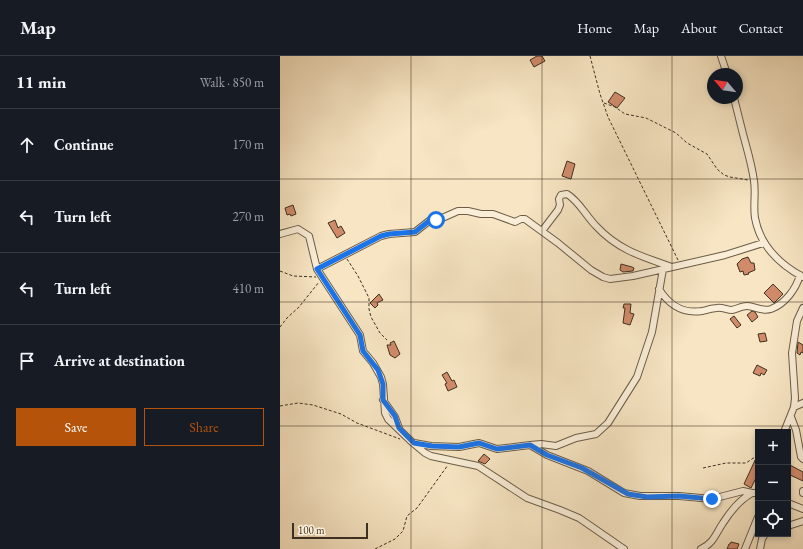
<!DOCTYPE html>
<html lang="en">
<head>
<meta charset="utf-8">
<style>
	:root { --surface:#171b24; --page:#20242c; --text:#f1f3f6; --muted:#9ea1a6; --line:#363941; --accent:#b45309 }
	body { margin:0; font-family:"EB Garamond",serif; background:var(--page); color:var(--text) }
	.controls { position:absolute; right:12px; bottom:12px; display:grid; overflow:hidden; border-radius:0px; box-shadow:0 2px 6px #0003 }
	.controls button { width:36px; height:36px; display:grid; place-items:center; padding:0; border:0; border-bottom:1px solid var(--line); background:var(--surface); color:var(--text); font:20px sans-serif }
	.compass { position:absolute; left:427px; top:12px; width:36px; height:36px; border-radius:50%; background:var(--surface); box-shadow:0 2px 6px #0003; rotate:299deg }
	.scale { position:absolute; left:12px; bottom:10px; width:76px; box-sizing:border-box; padding-left:4px; border:2px solid #3e3020; border-top:0; font-size:11px; line-height:14px; white-space:nowrap; color:#3e3020; -webkit-text-stroke:3px #faeed8; paint-order:stroke }
	.stop { position:absolute; width:12px; height:12px; margin:-9px; border:3px solid #1a73e8; border-radius:50%; background:#fff }
	.stop.end { background:#1a73e8; border-color:#fff; box-shadow:0 1px 4px #0008 }
	.list { margin:0; padding:0; list-style:none }
	h2 { display:flex; justify-content:space-between; align-items:center; height:52px; margin:0; padding:0 16px; font-size:17px }
	h2 small { font-size:13px; font-weight:400; color:var(--muted) }
	.list li { display:grid; grid-template-columns:26px 1fr auto; gap:12px; align-items:center; box-sizing:border-box; height:72px; padding:0 16px; border-top:1px solid var(--line) }
	.list b { display:block; font-size:15px; white-space:nowrap }
	.list em { font-size:13px; font-style:normal; color:var(--muted) }
	.actions { display:flex; gap:8px; padding:12px 16px }
	.actions a { flex:1; padding:9px 0; border:1px solid var(--accent); border-radius:0px; text-align:center; font-size:14px; color:var(--accent) }
	.actions .main { background:var(--accent); color:#fff }
	.icon { flex:none; width:22px; height:22px; fill:none; stroke:currentColor; stroke-width:2; stroke-linecap:round; stroke-linejoin:round }
	.map { position:relative; flex:none; width:523px; height:493px; overflow:hidden }
	header { display:flex; align-items:center; gap:24px; box-sizing:border-box; height:56px; padding:0 20px; background:var(--surface); border-bottom:1px solid var(--line) }
	header strong { font-size:19px }
	nav { display:flex; gap:22px; margin-inline-start:auto; font-size:14px }
	main { display:flex }
	aside { flex:1; background:var(--surface) }
	.map>svg:first-child { display:block }
	.building { fill:#d18b6b; stroke:#3e3020 }
	.lines { fill:none; stroke-linecap:round; stroke-linejoin:round }
	.street-casing { stroke:#6c5d49; stroke-width:8 }
	.path { stroke:#3e3020; stroke-width:1; stroke-dasharray:3 2; stroke-linecap:butt }
	.street { stroke:#faeed8; stroke-width:6 }
	.route { stroke:#1a73e8; stroke-width:5 }
	.grid { fill:none; stroke:#3e3020; stroke-width:1; stroke-opacity:0.55 }
</style>
</head>
<body>
<header>
<strong>Map</strong>
<nav><a>Home</a><a>Map</a><a>About</a><a>Contact</a></nav>
</header>
<main>
<aside>
<h2>11 min<small>Walk · 850 m</small></h2>
<ul class="list">
<li><svg class="icon" aria-label="ahead" viewBox="0 0 24 24"><path d="M12 20V5M6 11l6-6 6 6"/></svg><div><b>Continue</b></div><em>170 m</em></li>
<li><svg class="icon" aria-label="left" viewBox="0 0 24 24"><path d="M17 20v-9H6M10 6l-5 5 5 5"/></svg><div><b>Turn left</b></div><em>270 m</em></li>
<li><svg class="icon" aria-label="left" viewBox="0 0 24 24"><path d="M17 20v-9H6M10 6l-5 5 5 5"/></svg><div><b>Turn left</b></div><em>410 m</em></li>
<li><svg class="icon" aria-label="arrive" viewBox="0 0 24 24"><path d="M6 21V4h12l-3 4 3 4H6"/></svg><div><b>Arrive at destination</b></div></li>
</ul>
<div class="actions"><a class="main">Save</a><a>Share</a></div>
</aside>
<div class="map">
<svg width="523" height="493" viewBox="0 0 523 493">
	<rect width="100%" height="100%" fill="#f7e5c3"/>
	<filter id="stains"><feTurbulence type="fractalNoise" baseFrequency=".005" numOctaves="4"/><feColorMatrix values="0 0 0 0 .2 0 0 0 0 .09 0 0 0 0 .02 0 0 0 .5 -.17"/></filter>
	<radialGradient id="worn" r=".72"><stop offset=".6" stop-color="#630" stop-opacity="0"/><stop offset="1" stop-color="#630" stop-opacity=".3"/></radialGradient>
	<!-- building -->
	<path class="building" d="M 257,0 L 262,0 L 265,5 L 254,11 L 250,4 Z
		M 335,36 L 345,42 L 337,52 L 328,46 Z
		M 287,105 L 295,108 L 291,123 L 282,120 Z
		M 13,149 L 16,158 L 11,160 L 10,158 L 7,159 L 5,152 Z
		M 55,164 L 58,172 L 61,170 L 65,177 L 57,182 L 48,167 Z
		M 468,201 L 471,207 L 474,207 L 475,214 L 468,217 L 469,218 L 464,219 L 463,215 L 460,216 L 457,208 L 462,203 Z
		M 341,208 L 352,211 L 354,212 L 353,215 L 343,216 L 340,214 Z
		M 493,228 L 503,238 L 494,247 L 484,237 Z
		M 99,238 L 103,244 L 97,247 L 98,249 L 95,252 L 90,247 Z
		M 344,248 L 351,248 L 350,257 L 354,258 L 350,269 L 343,267 L 345,252 L 343,252 Z
		M 472,255 L 475,256 L 478,261 L 472,266 L 467,259 Z
		M 454,260 L 461,269 L 457,272 L 450,263 Z
		M 485,277 L 487,285 L 480,286 L 478,278 Z
		M 114,285 L 120,298 L 115,302 L 110,299 L 107,289 L 111,289 L 110,287 Z
		M 518,286 L 523,289 L 523,297 L 521,296 L 520,299 L 517,297 Z
		M 477,309 L 487,314 L 484,319 L 481,317 L 480,320 L 473,317 Z
		M 167,316 L 172,325 L 174,324 L 177,331 L 168,335 L 165,328 L 167,327 L 162,319 Z
		M 204,398 L 210,403 L 205,408 L 198,405 Z
		M 478,398 L 478,418 L 471,432 L 464,428 Z
		M 508,408 L 523,416 L 523,425 L 508,418 Z
		M 451,486 L 459,488 L 457,493 L 447,493 L 449,488 L 450,488 Z"/>
	<g class="lines">
		<defs>
			<path id="street" d="M 441,0 L 447,18
				M 454,42 C 457,54 460,66 463,78 C 467,93 472,109 474,125 C 476,137 473,150 475,162 C 480,189 499,208 523,221
				M 262,175 L 278,154 L 280,149 L 279,143 L 281,139 L 287,138 C 299,145 306,160 316,170 C 338,194 363,201 392,211
				M 0,178 L 18,173 L 29,180 L 37,213 L 80,279 L 83,295 L 93,307 L 101,321 L 103,328 L 105,357 L 108,363 L 133,387 L 145,397 L 151,400 L 198,410 L 247,442 L 280,454 L 299,462 L 344,493
				M 37,213 L 101,180 L 109,178 L 135,176 L 149,165 L 160,163 L 178,155 L 188,155 L 201,158 L 213,158 L 235,166 L 241,163 L 245,163 L 278,187 L 311,214 L 323,221 L 330,223 L 353,220 L 445,199 L 483,187
				M 379,233 C 389,249 402,258 422,255 C 427,254 432,252 437,252 C 442,251 447,254 452,254 C 457,253 462,250 467,250 C 475,250 481,256 491,253 C 505,248 516,233 520,219
				M 103,344 L 115,361 L 119,372
				M 514,351 L 523,347
				M 511,361 L 516,374 L 521,401 L 523,403
				M 504,376 L 514,351 L 515,342 L 512,297 L 517,265 L 523,252
				M 134,387 L 151,390 L 179,391 L 199,387 L 217,393 L 250,389 L 267,399 L 308,415 L 344,437 L 360,440 L 399,440 L 432,443 L 463,435 L 472,437
				M 250,389 L 261,388 L 276,390 L 296,382 L 316,378 L 328,367 L 357,321 L 372,276 L 383,213
				M 523,435 L 523,437
				M 508,447 L 523,453
				M 508,470 L 523,465
				M 421,493 C 434,487 436,477 443,467 C 450,456 461,443 472,437 L 478,437
				M 465,493 L 478,461
				M 480,493 L 482,483 L 485,478"/>
		</defs>
		<!-- street casing -->
		<use href="#street" class="street-casing"/>
		<!-- path -->
		<path class="path" d="M 310,0 L 320,38 L 328,61 L 398,204
			M 324,47 L 335,51 L 345,58 L 366,62 L 396,77 L 407,87 L 427,98 L 437,113 L 444,119 L 450,121 L 468,124
			M 67,203 L 78,220 L 89,242 L 89,253 L 91,261 L 100,277 L 107,284
			M 0,215 L 13,220 L 36,221
			M 0,271 L 7,262 L 19,251 L 39,226
			M 0,350 L 18,347 L 33,349 L 61,358 L 77,367 L 120,383
			M 423,412 L 446,407 L 466,407 L 478,399
			M 95,493 L 115,483 L 123,475 L 127,460 L 137,452 L 168,409"/>
		<!-- street -->
		<use href="#street" class="street"/>
	</g>
	<g class="lines">
		<!-- route -->
		<path class="route" d="M 156,164 L 149,165 L 135,176 L 109,178 L 101,180 L 37,213 L 80,279 L 83,295 L 98,314 L 103,328 L 103,344 L 115,360 L 119,372 L 134,387 L 152,390 L 179,391 L 199,387 L 217,393 L 250,389 L 267,399 L 302,412 L 348,438 L 367,441 L 399,440 L 432,443"/>
	</g>
	<!-- grid -->
	<path class="grid" d="M 131,0 L 131,493M 262,0 L 262,493M 392,0 L 392,493M 0,123 L 523,123M 0,246 L 523,246M 0,370 L 523,370"/>
	<rect width="100%" height="100%" filter="url(#stains)"/>
	<rect width="100%" height="100%" fill="url(#worn)"/>
</svg>
<div class="controls">
<button>+</button>
<button>−</button>
<button><svg class="icon" aria-label="locate" viewBox="0 0 24 24"><circle cx="12" cy="12" r="6"/><path d="M12 2v4M12 18v4M2 12h4M18 12h4"/></svg></button>
</div>
<svg class="compass" viewBox="-18 -18 36 36"><path d="M0-13l5 13h-10z" fill="#e53935"/><path d="M0 13l5-13h-10z" fill="#9ea1a6"/></svg>
<div class="scale">100 m</div>
<div class="stop" style="left:156px;top:164px"></div>
<div class="stop end" style="left:432px;top:443px"></div>
</div>
</main>
</body>
</html>
